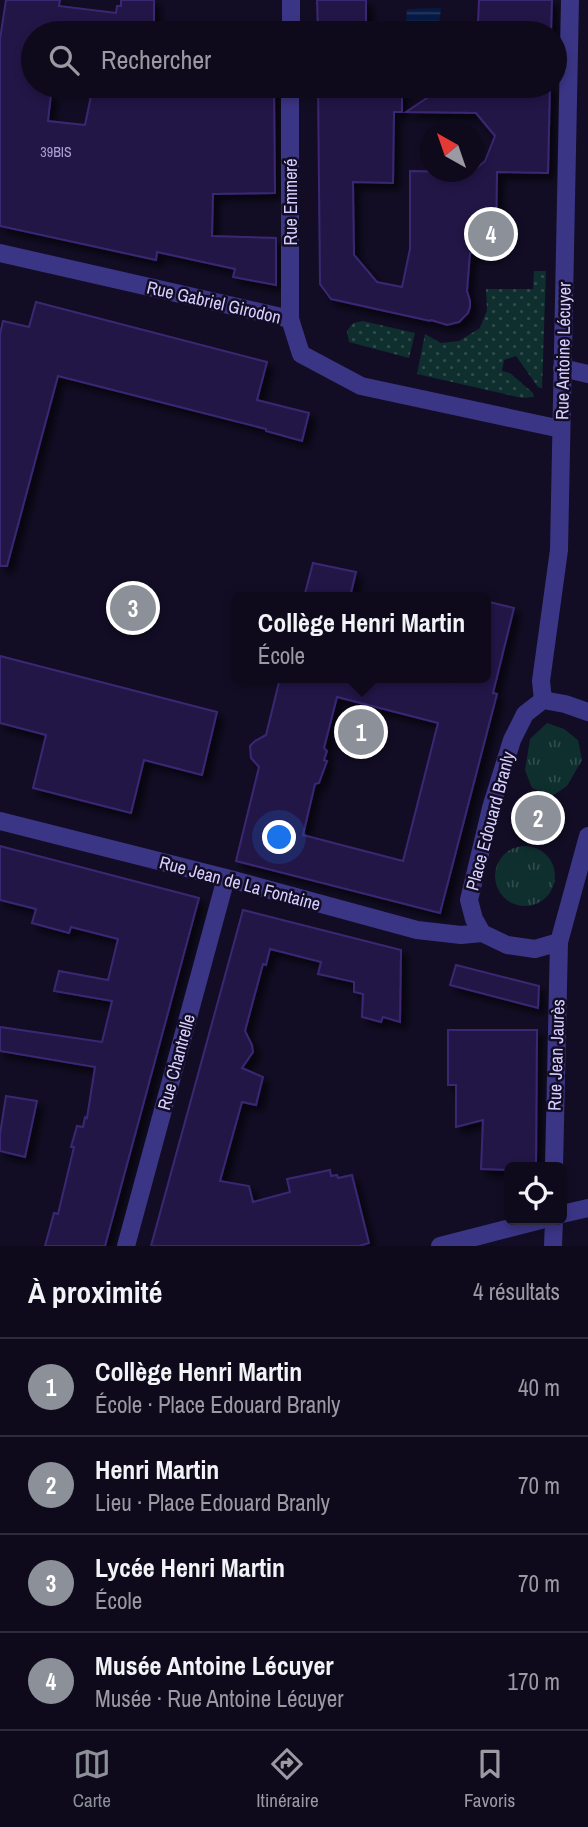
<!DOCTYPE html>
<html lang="fr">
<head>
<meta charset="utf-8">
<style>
	:root { --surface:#0e0a1b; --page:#171324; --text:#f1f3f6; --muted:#9b9aa3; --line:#2e2b3a; --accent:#8c9099 }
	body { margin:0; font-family:"Archivo Narrow",sans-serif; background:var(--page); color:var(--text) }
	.controls { position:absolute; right:21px; bottom:21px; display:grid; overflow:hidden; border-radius:10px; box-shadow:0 4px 10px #0003 }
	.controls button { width:63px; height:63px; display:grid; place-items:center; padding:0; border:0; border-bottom:2px solid var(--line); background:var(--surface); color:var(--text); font:35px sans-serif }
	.compass { position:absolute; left:420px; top:119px; width:63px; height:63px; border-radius:50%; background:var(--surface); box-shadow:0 4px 10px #0003; rotate:320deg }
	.you { position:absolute; left:280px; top:838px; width:24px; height:24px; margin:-18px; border:5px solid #fff; border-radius:50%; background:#1a73e8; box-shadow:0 0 0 10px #1a73e833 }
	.badge { display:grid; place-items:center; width:46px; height:46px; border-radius:50%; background:var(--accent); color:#fff; font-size:23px; font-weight:700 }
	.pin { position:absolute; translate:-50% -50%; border:4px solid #fff; box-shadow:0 2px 7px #0006 }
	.popup { position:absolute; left:232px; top:592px; width:259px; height:91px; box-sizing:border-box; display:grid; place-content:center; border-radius:10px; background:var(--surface); filter:drop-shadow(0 2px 5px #0005); font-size:23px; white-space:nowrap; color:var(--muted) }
	.popup b { font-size:26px; color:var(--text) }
	.popup::after { content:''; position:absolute; left:50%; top:100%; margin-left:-14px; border:14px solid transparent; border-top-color:var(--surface) }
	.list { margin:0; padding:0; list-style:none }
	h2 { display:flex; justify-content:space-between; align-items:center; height:91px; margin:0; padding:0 28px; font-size:30px }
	h2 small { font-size:23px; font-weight:400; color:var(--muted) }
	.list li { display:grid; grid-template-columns:46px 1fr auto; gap:21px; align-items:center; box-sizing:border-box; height:98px; padding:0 28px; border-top:2px solid var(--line) }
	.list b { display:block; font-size:26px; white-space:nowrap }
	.list p { margin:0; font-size:23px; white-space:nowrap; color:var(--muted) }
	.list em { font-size:23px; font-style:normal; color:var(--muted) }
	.icon { flex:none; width:38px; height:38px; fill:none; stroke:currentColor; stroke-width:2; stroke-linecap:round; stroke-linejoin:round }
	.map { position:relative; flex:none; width:588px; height:1246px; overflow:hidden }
	.search { position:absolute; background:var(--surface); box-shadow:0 4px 10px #0003; left:21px; right:21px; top:21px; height:77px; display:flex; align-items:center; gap:18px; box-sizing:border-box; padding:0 24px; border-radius:38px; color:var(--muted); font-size:26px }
	.sheet { height:483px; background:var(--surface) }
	nav { display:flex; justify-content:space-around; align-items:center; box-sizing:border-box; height:98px; border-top:2px solid var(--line); background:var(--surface); font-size:19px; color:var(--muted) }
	nav a { display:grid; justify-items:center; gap:4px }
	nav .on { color:var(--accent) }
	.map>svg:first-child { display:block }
	.grass { fill:url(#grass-dots) }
	.park { fill:url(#park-tufts) }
	.water { fill:url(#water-rules) }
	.building { fill:#231846; stroke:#3a2873; stroke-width:2; fill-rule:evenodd; filter:url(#shadow) }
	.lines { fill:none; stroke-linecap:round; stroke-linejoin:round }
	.street { stroke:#3b3586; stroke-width:18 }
	.labels { text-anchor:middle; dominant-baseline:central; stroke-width:5; stroke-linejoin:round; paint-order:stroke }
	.number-label { font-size:14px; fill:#aaa1d1 }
	.street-label { font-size:18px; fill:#d7cfff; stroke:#120d24 }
</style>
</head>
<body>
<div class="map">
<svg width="588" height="1246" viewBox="0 0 588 1246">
	<defs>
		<pattern id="grass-dots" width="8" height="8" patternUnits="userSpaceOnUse" patternTransform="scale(1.75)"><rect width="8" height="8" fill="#0f2e2e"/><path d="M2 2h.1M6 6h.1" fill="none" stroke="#314b4d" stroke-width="1.8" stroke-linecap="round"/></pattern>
		<pattern id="park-tufts" width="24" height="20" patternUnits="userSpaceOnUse" patternTransform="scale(1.75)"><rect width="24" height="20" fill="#0f2e2e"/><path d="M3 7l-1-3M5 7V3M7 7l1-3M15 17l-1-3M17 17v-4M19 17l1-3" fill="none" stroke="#314b4d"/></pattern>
		<pattern id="water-rules" width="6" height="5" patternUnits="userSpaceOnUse" patternTransform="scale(1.75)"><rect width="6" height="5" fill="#071a43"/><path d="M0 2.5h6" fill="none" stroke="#2a3a5f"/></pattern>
		<filter id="shadow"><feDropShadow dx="6" dy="6" stdDeviation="3.5" flood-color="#0009"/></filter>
	</defs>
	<rect width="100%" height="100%" fill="#120d24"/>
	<!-- grass -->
	<path class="grass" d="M 534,271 L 546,271 L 542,388 L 538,387 L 516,356 L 504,360 L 502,371 L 510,373 L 533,393 L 534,397 L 522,398 L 417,374 L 425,334 L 441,343 L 459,341 L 480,328 L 487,310 L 486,289 L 533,289 Z
		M 363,321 L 415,333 L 409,358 L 349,342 L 347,331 L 353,323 Z"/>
	<!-- park -->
	<path class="park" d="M 547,723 L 564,729 L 578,740 L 582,760 L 567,786 L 552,796 L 532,788 L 525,770 L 530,739 Z
		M495 876a30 30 0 1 1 60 0a30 30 0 1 1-60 0Z"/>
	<!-- water -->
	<path class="water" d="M 441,8 L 439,25 L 406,25 L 407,9 Z"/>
	<!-- building -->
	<path class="building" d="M 6,0 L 60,0 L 59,6 L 116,13 L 117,6 L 121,6 L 121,0 L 154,0 L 154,29 L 134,29 L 134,33 L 33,33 L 33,86 L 44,86 L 42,93 L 51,94 L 48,121 L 85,125 L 93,86 L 274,86 L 275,193 L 213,194 L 212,236 L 276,238 L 276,285 L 233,277 L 235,269 L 157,252 L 156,260 L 0,226 L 0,39 Z
		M 317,0 L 366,0 L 366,33 L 318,33 Z
		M 479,0 L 552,0 L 551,33 L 523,33 L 523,26 L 478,23 Z
		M 318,86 L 402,86 L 402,112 L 394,112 L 393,183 L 353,182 L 354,255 L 377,282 L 402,287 L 410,249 L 410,171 L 472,172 L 485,161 L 495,136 L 476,113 L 406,112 L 436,92 L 508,94 L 509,86 L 550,86 L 548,173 L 497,172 L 496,238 L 494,238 L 494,252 L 470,253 L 467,291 L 470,301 L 470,307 L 468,313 L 459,322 L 447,325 L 431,320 L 430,321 L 331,299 L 320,284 Z
		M 36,302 L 267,362 L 257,400 L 309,413 L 302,441 L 266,431 L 266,429 L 58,376 L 7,566 L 0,566 L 0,334 L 3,321 L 29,327 Z
		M 313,563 L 356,572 L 350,597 L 304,597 Z
		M 485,601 L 514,608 L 493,693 L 497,694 L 440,913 L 236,861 L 259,767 L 251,758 L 250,746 L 255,741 L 266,735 L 280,678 L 431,678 L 448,682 L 449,678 L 485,678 ZM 337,697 L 438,723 L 403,861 L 303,835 L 315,784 L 319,783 L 327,761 L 324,760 L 327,751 L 324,748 Z
		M 0,656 L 217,712 L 202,775 L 144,760 L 131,813 L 33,788 L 46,735 L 0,723 Z
		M 0,846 L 199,898 L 105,1246 L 45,1246 L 54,1213 L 58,1214 L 74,1147 L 71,1147 L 77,1126 L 83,1127 L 85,1117 L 87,1118 L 95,1067 L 0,1051 L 0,1027 L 102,1042 L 112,1001 L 54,991 L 59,971 L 108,980 L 118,939 L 71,927 L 69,933 L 32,923 L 36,909 L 0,900 Z
		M 243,910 L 401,950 L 400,1022 L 383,1017 L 381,1022 L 362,1017 L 363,994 L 354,992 L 354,982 L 318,974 L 321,962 L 270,949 L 266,965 L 263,964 L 245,1031 L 252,1045 L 253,1052 L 242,1068 L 263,1077 L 256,1105 L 242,1102 L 220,1181 L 249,1186 L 253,1202 L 290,1192 L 287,1179 L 330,1170 L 331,1176 L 337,1175 L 338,1178 L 352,1175 L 369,1243 L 359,1246 L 151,1246 Z
		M 456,965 L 539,986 L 538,1008 L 450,985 Z
		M 448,1030 L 537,1030 L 536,1167 L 509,1167 L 509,1170 L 481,1169 L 483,1120 L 456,1127 L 456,1085 L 448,1085 Z
		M 6,1096 L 37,1101 L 25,1157 L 0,1151 L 0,1134 Z"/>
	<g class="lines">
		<!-- street -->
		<path class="street" d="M 291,33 L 291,0
			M 0,253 L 290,319 L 301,354 L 361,386 L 561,429
			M 290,319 L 290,86
			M 562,368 L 588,374
			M 543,700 L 541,681 L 559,550 L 570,0
			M 588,712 L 565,704 L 543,700 L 525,714 L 512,740 L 491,808 L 469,900 L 474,919 L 482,933 L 507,945 L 535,949 L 559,942 L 588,836
			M 0,821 L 226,878 L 417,930 L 461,935 L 482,933
			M 554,1167 L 559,942
			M 562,1214 L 588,1208
			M 126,1246 L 226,878
			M 440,1246 L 541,1220
			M 553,1246 L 554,1220"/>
	</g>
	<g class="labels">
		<!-- number labels -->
		<g class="number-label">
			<text x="56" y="152">39BIS</text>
		</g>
		<!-- street labels -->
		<g class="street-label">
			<text transform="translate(290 202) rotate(-90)">Rue Emmeré</text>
			<text transform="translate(214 302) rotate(13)">Rue Gabriel Girodon</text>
			<text transform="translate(563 351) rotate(-89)">Rue Antoine Lécuyer</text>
			<text transform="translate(490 821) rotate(-75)">Place Edouard Branly</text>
			<text transform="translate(240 883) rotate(15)">Rue Jean de La Fontaine</text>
			<text transform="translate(556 1055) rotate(-88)">Rue Jean Jaurès</text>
			<text transform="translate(176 1062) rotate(-75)">Rue Chantrelle</text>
		</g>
	</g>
</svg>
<div class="controls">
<button><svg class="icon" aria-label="locate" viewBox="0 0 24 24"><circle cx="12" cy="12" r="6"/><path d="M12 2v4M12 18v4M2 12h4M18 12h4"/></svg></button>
</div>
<svg class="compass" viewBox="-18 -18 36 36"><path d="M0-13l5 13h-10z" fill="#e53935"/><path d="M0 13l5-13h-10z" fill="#9b9aa3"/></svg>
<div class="you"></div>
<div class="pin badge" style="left:361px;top:732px">1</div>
<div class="popup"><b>Collège Henri Martin</b>École</div>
<div class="pin badge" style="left:538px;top:818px">2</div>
<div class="pin badge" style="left:133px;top:608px">3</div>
<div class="pin badge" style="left:491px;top:234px">4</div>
<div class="search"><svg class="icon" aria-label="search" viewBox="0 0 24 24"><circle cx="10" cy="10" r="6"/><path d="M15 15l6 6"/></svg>Rechercher</div>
</div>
<section class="sheet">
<h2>À proximité<small>4 résultats</small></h2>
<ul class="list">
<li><span class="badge">1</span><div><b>Collège Henri Martin</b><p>École · Place Edouard Branly</p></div><em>40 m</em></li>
<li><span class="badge">2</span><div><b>Henri Martin</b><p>Lieu · Place Edouard Branly</p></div><em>70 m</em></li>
<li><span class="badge">3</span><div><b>Lycée Henri Martin</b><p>École</p></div><em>70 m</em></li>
<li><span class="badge">4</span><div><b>Musée Antoine Lécuyer</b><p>Musée · Rue Antoine Lécuyer</p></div><em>170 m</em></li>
</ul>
</section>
<nav>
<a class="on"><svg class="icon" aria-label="map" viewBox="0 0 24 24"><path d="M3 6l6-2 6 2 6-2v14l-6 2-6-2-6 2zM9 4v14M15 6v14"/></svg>Carte</a>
<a><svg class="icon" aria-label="directions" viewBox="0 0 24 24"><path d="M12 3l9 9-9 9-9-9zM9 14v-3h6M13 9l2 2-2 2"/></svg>Itinéraire</a>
<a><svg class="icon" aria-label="saved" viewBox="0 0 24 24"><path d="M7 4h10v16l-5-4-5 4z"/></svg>Favoris</a>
</nav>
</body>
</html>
